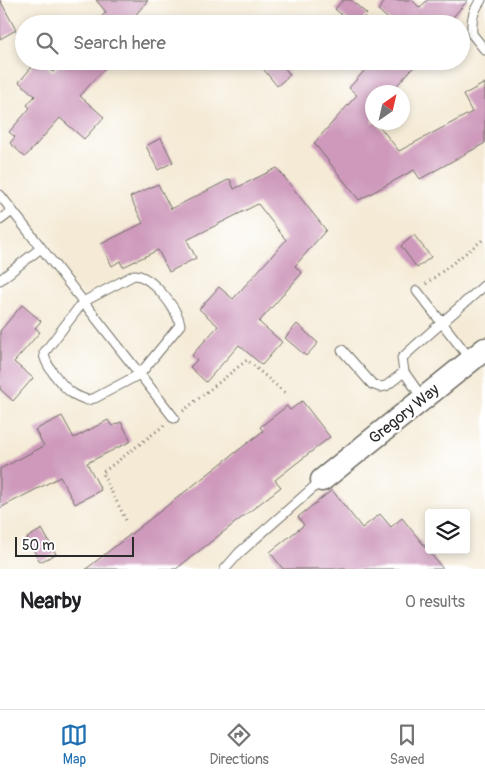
<!DOCTYPE html>
<html lang="en">
<head>
<meta charset="utf-8">
<style>
	:root { --surface:#fff; --page:#f2f2f2; --text:#202124; --muted:#757577; --line:#e0e0e0; --accent:#1f6fb2 }
	body { margin:0; font-family:Pangolin,sans-serif; background:var(--page); color:var(--text) }
	.controls { position:absolute; right:15px; bottom:15px; display:grid; overflow:hidden; border-radius:5px; box-shadow:0 2px 8px #0003 }
	.controls button { width:45px; height:45px; display:grid; place-items:center; padding:0; border:0; border-bottom:1px solid var(--line); background:var(--surface); color:var(--text); font:25px sans-serif }
	.compass { position:absolute; left:365px; top:85px; width:45px; height:45px; border-radius:50%; background:var(--surface); box-shadow:0 2px 8px #0003; rotate:34deg }
	.scale { position:absolute; left:15px; bottom:12px; width:119px; box-sizing:border-box; padding-left:5px; border:2px solid #2b2b2b; border-top:0; font-size:14px; line-height:18px; white-space:nowrap; color:#2b2b2b; -webkit-text-stroke:4px #fff; paint-order:stroke }
	.list { margin:0; padding:0; list-style:none }
	h2 { display:flex; justify-content:space-between; align-items:center; height:65px; margin:0; padding:0 20px; font-size:21px }
	h2 small { font-size:16px; font-weight:400; color:var(--muted) }
	.icon { flex:none; width:28px; height:28px; fill:none; stroke:currentColor; stroke-width:2; stroke-linecap:round; stroke-linejoin:round }
	.map { position:relative; flex:none; width:485px; height:569px; overflow:hidden }
	.search { position:absolute; background:var(--surface); box-shadow:0 2px 8px #0003; left:15px; right:15px; top:15px; height:55px; display:flex; align-items:center; gap:12px; box-sizing:border-box; padding:0 18px; border-radius:28px; color:var(--muted); font-size:19px }
	.sheet { height:140px; background:var(--surface) }
	nav { display:flex; justify-content:space-around; align-items:center; box-sizing:border-box; height:70px; border-top:1px solid var(--line); background:var(--surface); font-size:14px; color:var(--muted) }
	nav a { display:grid; justify-items:center; gap:2px }
	nav .on { color:var(--accent) }
	.map>svg:first-child { display:block }
	.building { fill:#ce99bb }
	.lines { fill:none; stroke-linecap:round; stroke-linejoin:round }
	.service-casing { stroke:#716e66; stroke-width:11 }
	.tertiary-casing { stroke:#716e66; stroke-width:25 }
	.path { stroke:#716e66; stroke-width:3; stroke-dasharray:1 4; stroke-linecap:butt }
	.service { stroke:#fff; stroke-width:9 }
	.tertiary { stroke:#fff; stroke-width:22 }
	.labels { text-anchor:middle; dominant-baseline:central; stroke-width:5; stroke-linejoin:round; paint-order:stroke }
	.street-label { font-size:16px; fill:#2b2b2b; stroke:#fff }
</style>
</head>
<body>
<div class="map">
<svg width="485" height="569" viewBox="0 0 485 569">
	<rect width="100%" height="100%" fill="#fff"/>
	<filter id="ink" filterUnits="userSpaceOnUse"><feTurbulence type="fractalNoise" baseFrequency=".02" numOctaves="2"/><feDisplacementMap in="SourceGraphic" scale="10" xChannelSelector="R" yChannelSelector="G"/><feConvolveMatrix kernelMatrix="1 2 1 2 8 2 1 2 1" color-interpolation-filters="sRGB"/></filter>
	<filter id="wash" filterUnits="userSpaceOnUse"><feTurbulence type="fractalNoise" baseFrequency=".0096" numOctaves="4" result="noise"/><feDisplacementMap in="SourceGraphic" scale="20" xChannelSelector="R" yChannelSelector="G"/><feGaussianBlur stdDeviation="1.12" result="paint"/><feColorMatrix in="noise" values="0 0 0 0 0 0 0 0 0 0 0 0 0 0 0 0 0 1.4 0 .05"/><feComposite in="paint" operator="in"/></filter>
	<g filter="url(#wash)">
		<rect width="100%" height="100%" fill="#f4ead5"/>
		<g id="blocks">
			<!-- building -->
			<path class="building" d="M 0,0 L 16,30 L 0,39 Z
				M 96,0 L 148,0 L 128,24 L 95,24 L 106,12 Z
				M 343,0 L 351,0 L 367,14 L 358,24 L 352,24 L 335,9 Z
				M 386,0 L 412,0 L 420,8 L 427,0 L 468,0 L 447,24 L 394,24 L 378,10 Z
				M 37,61 L 41,61 L 53,72 L 62,61 L 111,61 L 80,96 L 104,117 L 84,139 L 60,118 L 25,157 L 10,143 L 15,137 L 9,132 L 30,108 L 27,105 L 35,96 L 19,82 Z
				M 257,61 L 279,61 L 290,75 L 277,86 Z
				M 373,61 L 419,61 L 391,92 L 372,92 L 372,122 L 376,122 L 399,151 L 472,112 L 463,95 L 485,83 L 485,143 L 420,179 L 414,170 L 359,200 L 314,143 L 357,95 L 349,88 Z
				M 161,138 L 173,162 L 158,170 L 146,146 Z
				M 277,168 L 326,230 L 295,266 L 302,273 L 259,322 L 282,342 L 262,365 L 239,345 L 206,382 L 190,367 L 197,360 L 192,355 L 218,326 L 199,309 L 219,287 L 233,299 L 286,240 L 258,204 L 187,240 L 196,258 L 169,272 L 158,250 L 123,267 L 120,261 L 112,266 L 101,244 L 143,223 L 130,197 L 158,184 L 171,209 L 230,179 L 234,189 Z
				M 414,235 L 431,257 L 417,268 L 401,246 Z
				M 22,305 L 41,321 L 35,328 L 40,332 L 14,362 L 33,378 L 13,401 L 0,389 L 0,331 Z
				M 297,324 L 318,343 L 306,356 L 285,338 Z
				M 302,401 L 330,437 L 275,480 L 281,487 L 176,569 L 86,569 L 263,431 L 260,427 L 287,406 L 290,410 Z
				M 62,416 L 74,438 L 108,420 L 112,426 L 121,422 L 131,441 L 87,463 L 101,490 L 75,504 L 60,477 L 0,508 L 0,469 L 44,446 L 35,430 Z
				M 332,490 L 362,528 L 380,514 L 391,527 L 402,518 L 443,569 L 283,569 L 270,552 L 304,525 L 298,517 Z
				M 42,529 L 56,554 L 40,562 L 27,538 Z"/>
		</g>
	</g>
	<g filter="url(#ink)">
		<use href="#blocks" fill-opacity="0" stroke="#716e66" stroke-width="1"/>
		<g class="lines">
			<defs>
				<path id="service" d="M 481,0 C 473,11 471,20 472,34 L 485,50
					M 0,195 L 174,418
					M 0,220 L 12,211
					M 134,275 C 151,275 178,309 180,325 L 140,374 L 95,398 L 87,400 C 82,398 76,396 72,393 C 62,386 44,364 44,353 L 83,302 Z
					M 0,280 L 41,248
					M 417,291 L 471,360
					M 342,350 L 372,384 L 380,387 L 386,386 L 404,372
					M 423,399 L 404,372 L 402,358 L 414,347 L 485,285
					M 225,569 L 239,553 L 322,480"/>
				<path id="tertiary" d="M 322,480 L 485,349"/>
			</defs>
			<!-- service casing -->
			<use href="#service" class="service-casing"/>
			<!-- tertiary casing -->
			<use href="#tertiary" class="tertiary-casing"/>
			<!-- path -->
			<path class="path" d="M 426,284 L 485,238
				M 183,411 L 247,360 L 286,394
				M 126,520 L 102,473 L 166,424"/>
			<!-- service -->
			<use href="#service" class="service"/>
			<!-- tertiary -->
			<use href="#tertiary" class="tertiary"/>
		</g>
	</g>
	<g class="labels">
		<!-- street labels -->
		<g class="street-label">
			<text transform="translate(404 414) rotate(-39)">Gregory Way</text>
		</g>
	</g>
</svg>
<div class="controls">
<button><svg class="icon" aria-label="layers" viewBox="0 0 24 24"><path d="M12 4l9 5-9 5-9-5zM3 14l9 5 9-5"/></svg></button>
</div>
<svg class="compass" viewBox="-18 -18 36 36"><path d="M0-13l5 13h-10z" fill="#e53935"/><path d="M0 13l5-13h-10z" fill="#757577"/></svg>
<div class="scale">50 m</div>
<div class="search"><svg class="icon" aria-label="search" viewBox="0 0 24 24"><circle cx="10" cy="10" r="6"/><path d="M15 15l6 6"/></svg>Search here</div>
</div>
<section class="sheet">
<h2>Nearby<small>0 results</small></h2>
<ul class="list">
</ul>
</section>
<nav>
<a class="on"><svg class="icon" aria-label="map" viewBox="0 0 24 24"><path d="M3 6l6-2 6 2 6-2v14l-6 2-6-2-6 2zM9 4v14M15 6v14"/></svg>Map</a>
<a><svg class="icon" aria-label="directions" viewBox="0 0 24 24"><path d="M12 3l9 9-9 9-9-9zM9 14v-3h6M13 9l2 2-2 2"/></svg>Directions</a>
<a><svg class="icon" aria-label="saved" viewBox="0 0 24 24"><path d="M7 4h10v16l-5-4-5 4z"/></svg>Saved</a>
</nav>
</body>
</html>
